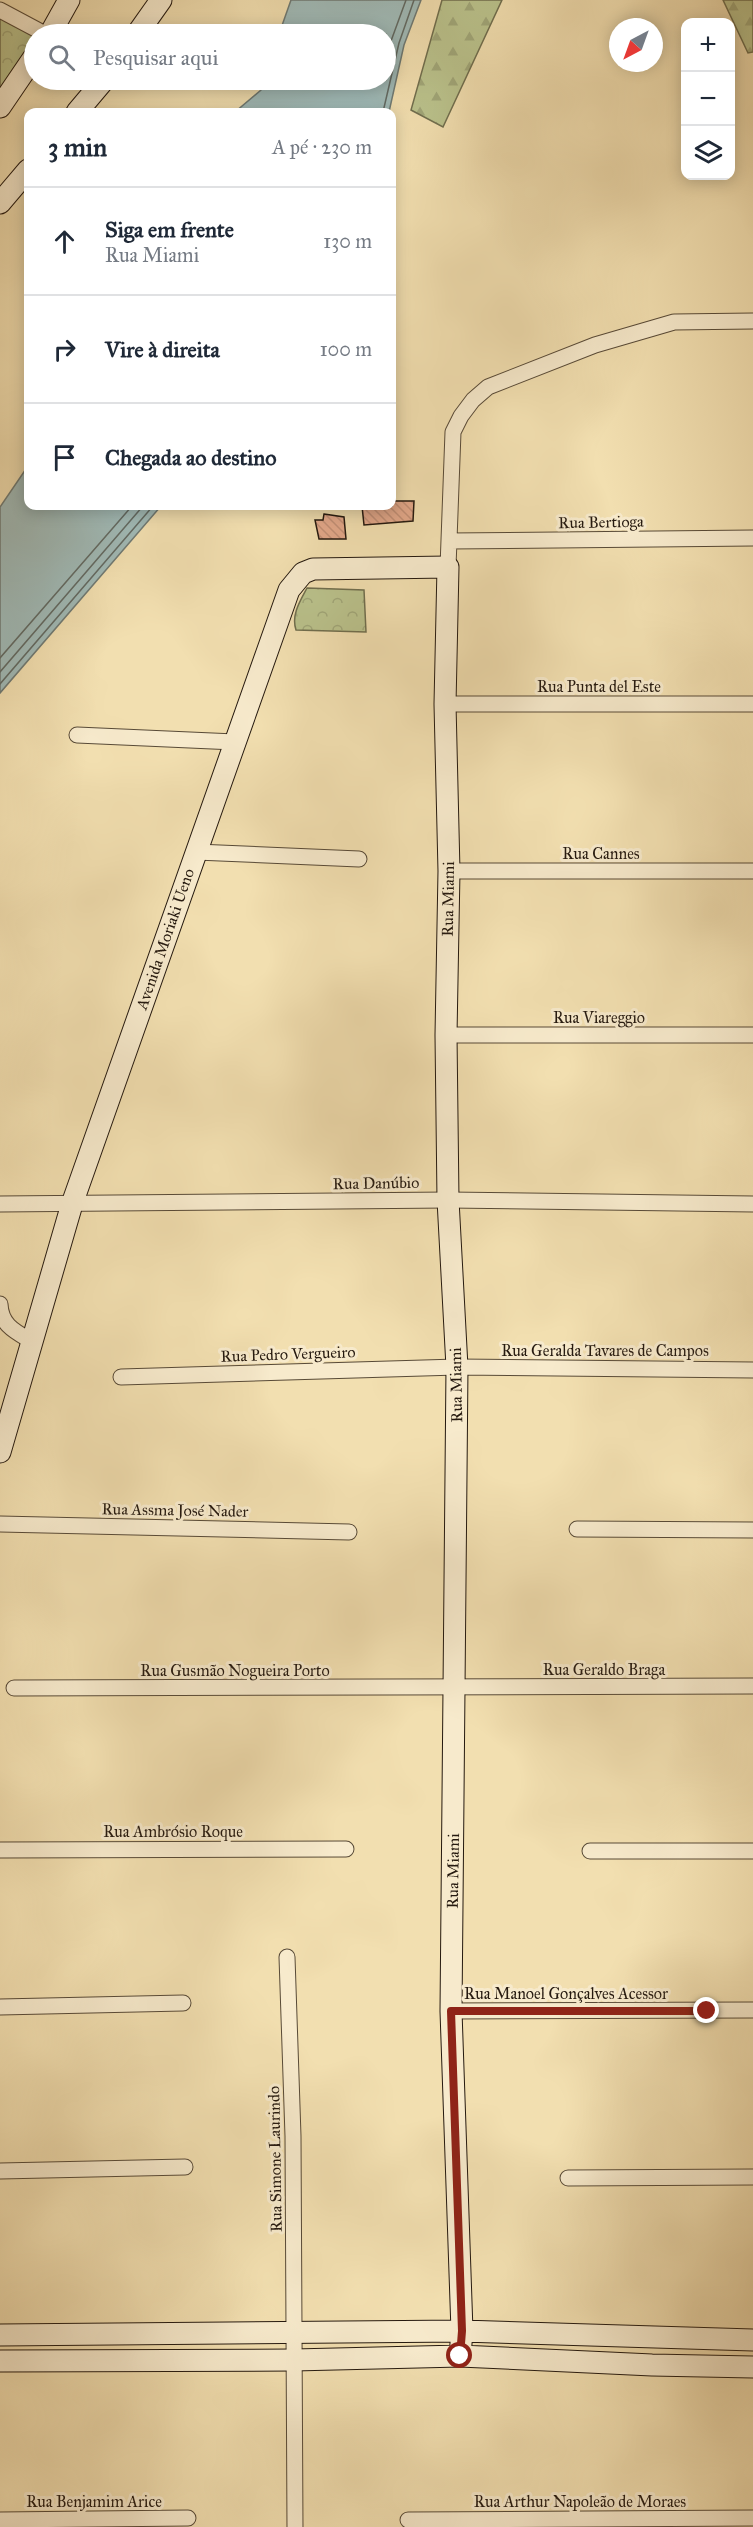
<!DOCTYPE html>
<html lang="pt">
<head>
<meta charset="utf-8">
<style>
	:root { --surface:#fff; --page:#f6f6f7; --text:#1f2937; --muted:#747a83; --line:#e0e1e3 }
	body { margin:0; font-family:"IM FELL Great Primer",serif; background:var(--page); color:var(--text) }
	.controls { position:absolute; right:18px; top:18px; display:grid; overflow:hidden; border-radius:12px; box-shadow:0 3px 15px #0003 }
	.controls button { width:54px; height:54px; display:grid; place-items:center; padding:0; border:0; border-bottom:2px solid var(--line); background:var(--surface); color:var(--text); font:30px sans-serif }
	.compass { position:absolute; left:609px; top:18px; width:54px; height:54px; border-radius:50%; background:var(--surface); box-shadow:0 3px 15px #0003; rotate:221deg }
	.stop { position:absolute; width:18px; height:18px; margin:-14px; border:4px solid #8f2418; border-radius:50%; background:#fff }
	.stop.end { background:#8f2418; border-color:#fff; box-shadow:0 2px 6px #0008 }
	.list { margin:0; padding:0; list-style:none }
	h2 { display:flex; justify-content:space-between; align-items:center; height:78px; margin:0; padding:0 24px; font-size:26px }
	h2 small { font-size:20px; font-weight:400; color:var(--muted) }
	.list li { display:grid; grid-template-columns:39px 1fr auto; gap:18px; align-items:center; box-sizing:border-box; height:108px; padding:0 24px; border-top:2px solid var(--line) }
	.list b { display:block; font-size:22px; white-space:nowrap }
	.list p { margin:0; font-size:20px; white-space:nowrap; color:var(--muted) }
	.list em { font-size:20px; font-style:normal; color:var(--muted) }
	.icon { flex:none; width:33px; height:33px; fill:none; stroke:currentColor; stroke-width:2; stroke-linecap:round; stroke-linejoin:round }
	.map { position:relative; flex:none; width:753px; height:2527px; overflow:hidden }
	.search { position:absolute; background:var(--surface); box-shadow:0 3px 15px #0003; left:24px; top:24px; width:372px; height:66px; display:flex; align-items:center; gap:15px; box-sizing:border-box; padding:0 21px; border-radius:33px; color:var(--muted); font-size:22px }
	.panel { position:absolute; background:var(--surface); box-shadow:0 3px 15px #0003; left:24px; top:108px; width:372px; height:402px; border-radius:12px }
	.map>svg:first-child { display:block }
	.forest { fill:url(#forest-firs); stroke:#706e4e; stroke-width:1.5 }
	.park { fill:url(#park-crowns); stroke:#706e4e; stroke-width:1.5 }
	.water { fill:#a0bab7; stroke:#6f7a74; stroke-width:1.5 }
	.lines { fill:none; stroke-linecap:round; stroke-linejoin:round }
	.shore { stroke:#626a63; stroke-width:1.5 }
	.building { fill:url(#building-back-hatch); stroke:#25190f; stroke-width:1.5 }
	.street-casing { stroke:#584a37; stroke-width:17 }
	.secondary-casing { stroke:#25190f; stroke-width:23 }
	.street { stroke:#f7eacc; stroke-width:15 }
	.secondary { stroke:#f7eacc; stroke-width:21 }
	.route { stroke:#8f2418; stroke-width:8 }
	.labels { text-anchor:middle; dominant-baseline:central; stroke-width:6; stroke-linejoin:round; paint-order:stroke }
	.street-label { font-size:16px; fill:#25190f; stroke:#f7eacc }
</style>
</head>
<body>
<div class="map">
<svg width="753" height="2527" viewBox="0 0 753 2527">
	<defs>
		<pattern id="forest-firs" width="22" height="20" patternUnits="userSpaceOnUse" patternTransform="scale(1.5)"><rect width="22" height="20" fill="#bac28c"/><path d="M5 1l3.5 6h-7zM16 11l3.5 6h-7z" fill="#a0a678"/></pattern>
		<pattern id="park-crowns" width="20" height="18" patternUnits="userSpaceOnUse" patternTransform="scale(1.5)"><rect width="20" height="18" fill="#bac28c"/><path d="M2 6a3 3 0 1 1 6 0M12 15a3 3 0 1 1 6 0" fill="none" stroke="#a0a678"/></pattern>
		<pattern id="building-back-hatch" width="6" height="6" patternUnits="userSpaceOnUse" patternTransform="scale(1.5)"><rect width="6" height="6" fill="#e3a88a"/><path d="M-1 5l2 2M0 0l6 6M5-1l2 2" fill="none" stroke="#c39076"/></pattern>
	</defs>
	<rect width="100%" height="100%" fill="#f2dfb0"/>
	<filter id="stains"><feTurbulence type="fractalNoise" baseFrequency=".00333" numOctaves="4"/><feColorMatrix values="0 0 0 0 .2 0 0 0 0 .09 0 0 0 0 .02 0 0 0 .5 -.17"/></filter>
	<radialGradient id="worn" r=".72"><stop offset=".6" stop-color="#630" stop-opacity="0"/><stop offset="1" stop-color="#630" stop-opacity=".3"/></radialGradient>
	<!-- forest -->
	<path class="forest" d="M 442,0 L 502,0 L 443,127 L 411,110 Z
		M 723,0 L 753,0 L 753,52 L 748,53 Z"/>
	<!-- park -->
	<path class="park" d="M 0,10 L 34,34 L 34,53 L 0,91 Z
		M 307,588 L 364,590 L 366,632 L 296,630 C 291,615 300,601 307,588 Z"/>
	<!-- water -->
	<path class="water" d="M 291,0 L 421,0 L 404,45 L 389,112 L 235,112 L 261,90 L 265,80 L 386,80 L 386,34 L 279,34 Z
		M 28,466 L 28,506 L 161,506 L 0,693 L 0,507 Z"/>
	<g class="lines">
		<!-- shore -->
		<path class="shore" d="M 386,67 L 391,41 L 406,0
			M 383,112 L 399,43 L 414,0
			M 0,658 L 132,506
			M 0,672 L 143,506
			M 0,684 L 153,506"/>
	</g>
	<!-- building -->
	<path class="building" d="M 392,501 L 414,501 L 413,521 L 364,525 L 362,506 L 392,506 Z
		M 324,514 L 344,517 L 346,539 L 319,539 L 315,520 L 323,520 Z"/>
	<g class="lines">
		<defs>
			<path id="street" d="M 0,10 L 45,34
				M 449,541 L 753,538
				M 448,567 L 453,432 L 461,416 L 473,400 L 488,387 L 595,345 L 674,322 L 753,321
				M 445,704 L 753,704
				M 77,735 L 235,742
				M 196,852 L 359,859
				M 449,871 L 753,871
				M 446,1035 L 753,1035
				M 0,1204 L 448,1200 L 753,1204
				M 0,1304 C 1,1326 16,1332 33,1342
				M 121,1377 L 457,1367 L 753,1370
				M 0,1524 L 349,1532
				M 577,1529 L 753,1530
				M 14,1688 L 753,1686
				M 0,1850 L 346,1849
				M 590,1851 L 753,1851
				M 287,1957 L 293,2136 L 295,2527
				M 0,2007 L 183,2003
				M 451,2011 L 753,2010
				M 0,2171 L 185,2167
				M 568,2178 L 753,2177
				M 0,2520 L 188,2518
				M 408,2520 L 753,2518"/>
			<path id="secondary" d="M 50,34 L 69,0
				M 137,34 L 161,0
				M 0,107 L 34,57
				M 77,112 L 104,80
				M 0,203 L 28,170
				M 0,1452 L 72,1204 L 289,590 L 303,573 L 313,569 L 448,567 L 445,704 L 449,871 L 446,1035 L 448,1200 L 457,1367 L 451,2011 L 462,2331 L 460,2356
				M 0,2335 L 462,2331 L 753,2340
				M 0,2361 L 294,2360 L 460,2356 L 652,2365 L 753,2367"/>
		</defs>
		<!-- street casing -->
		<use href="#street" class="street-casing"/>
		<!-- secondary casing -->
		<use href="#secondary" class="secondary-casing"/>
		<!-- street -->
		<use href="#street" class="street"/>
		<!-- secondary -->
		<use href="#secondary" class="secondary"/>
	</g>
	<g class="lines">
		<!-- route -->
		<path class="route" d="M 460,2356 L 462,2331 L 451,2011 L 707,2011"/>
	</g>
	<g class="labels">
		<!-- street labels -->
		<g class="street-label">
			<text transform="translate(601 522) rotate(-1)">Rua Bertioga</text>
			<text x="599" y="686">Rua Punta del Este</text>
			<text x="601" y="853">Rua Cannes</text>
			<text transform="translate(448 899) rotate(-89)">Rua Miami</text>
			<text transform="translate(165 939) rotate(-71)">Avenida Moriaki Ueno</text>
			<text x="599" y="1017">Rua Viareggio</text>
			<text transform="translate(376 1183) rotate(-1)">Rua Danúbio</text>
			<text x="605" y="1350">Rua Geralda Tavares de Campos</text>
			<text transform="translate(288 1354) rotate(-2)">Rua Pedro Vergueiro</text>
			<text transform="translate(456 1385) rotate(-91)">Rua Miami</text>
			<text transform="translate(175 1510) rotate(1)">Rua Assma José Nader</text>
			<text x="604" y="1669">Rua Geraldo Braga</text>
			<text x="235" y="1670">Rua Gusmão Nogueira Porto</text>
			<text x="173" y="1831">Rua Ambrósio Roque</text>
			<text transform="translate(453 1871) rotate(-89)">Rua Miami</text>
			<text x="566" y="1993">Rua Manoel Gonçalves Acessor</text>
			<text transform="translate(275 2159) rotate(-91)">Rua Simone Laurindo</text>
			<text x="94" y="2501">Rua Benjamim Arice</text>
			<text x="580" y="2501">Rua Arthur Napoleão de Moraes</text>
		</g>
	</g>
	<rect width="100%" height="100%" filter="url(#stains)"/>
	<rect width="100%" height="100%" fill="url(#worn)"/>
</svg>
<div class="controls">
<button>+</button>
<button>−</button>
<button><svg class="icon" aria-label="layers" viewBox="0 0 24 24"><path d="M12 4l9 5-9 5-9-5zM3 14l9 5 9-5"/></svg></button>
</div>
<svg class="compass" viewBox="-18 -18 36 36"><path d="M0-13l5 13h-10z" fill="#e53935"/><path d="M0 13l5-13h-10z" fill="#747a83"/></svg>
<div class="stop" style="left:460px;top:2356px"></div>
<div class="stop end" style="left:707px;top:2011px"></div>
<div class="search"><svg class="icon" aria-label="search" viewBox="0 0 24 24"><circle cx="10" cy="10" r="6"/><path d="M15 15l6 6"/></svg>Pesquisar aqui</div>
<section class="panel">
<h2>3 min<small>A pé · 230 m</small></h2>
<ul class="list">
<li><svg class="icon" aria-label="ahead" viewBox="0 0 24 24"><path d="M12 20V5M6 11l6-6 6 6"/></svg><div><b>Siga em frente</b><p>Rua Miami</p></div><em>130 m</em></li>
<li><svg class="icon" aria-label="right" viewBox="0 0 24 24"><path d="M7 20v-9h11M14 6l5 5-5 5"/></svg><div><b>Vire à direita</b></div><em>100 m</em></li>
<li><svg class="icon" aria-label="arrive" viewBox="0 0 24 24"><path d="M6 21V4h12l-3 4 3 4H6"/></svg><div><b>Chegada ao destino</b></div></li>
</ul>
</section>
</div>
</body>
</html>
